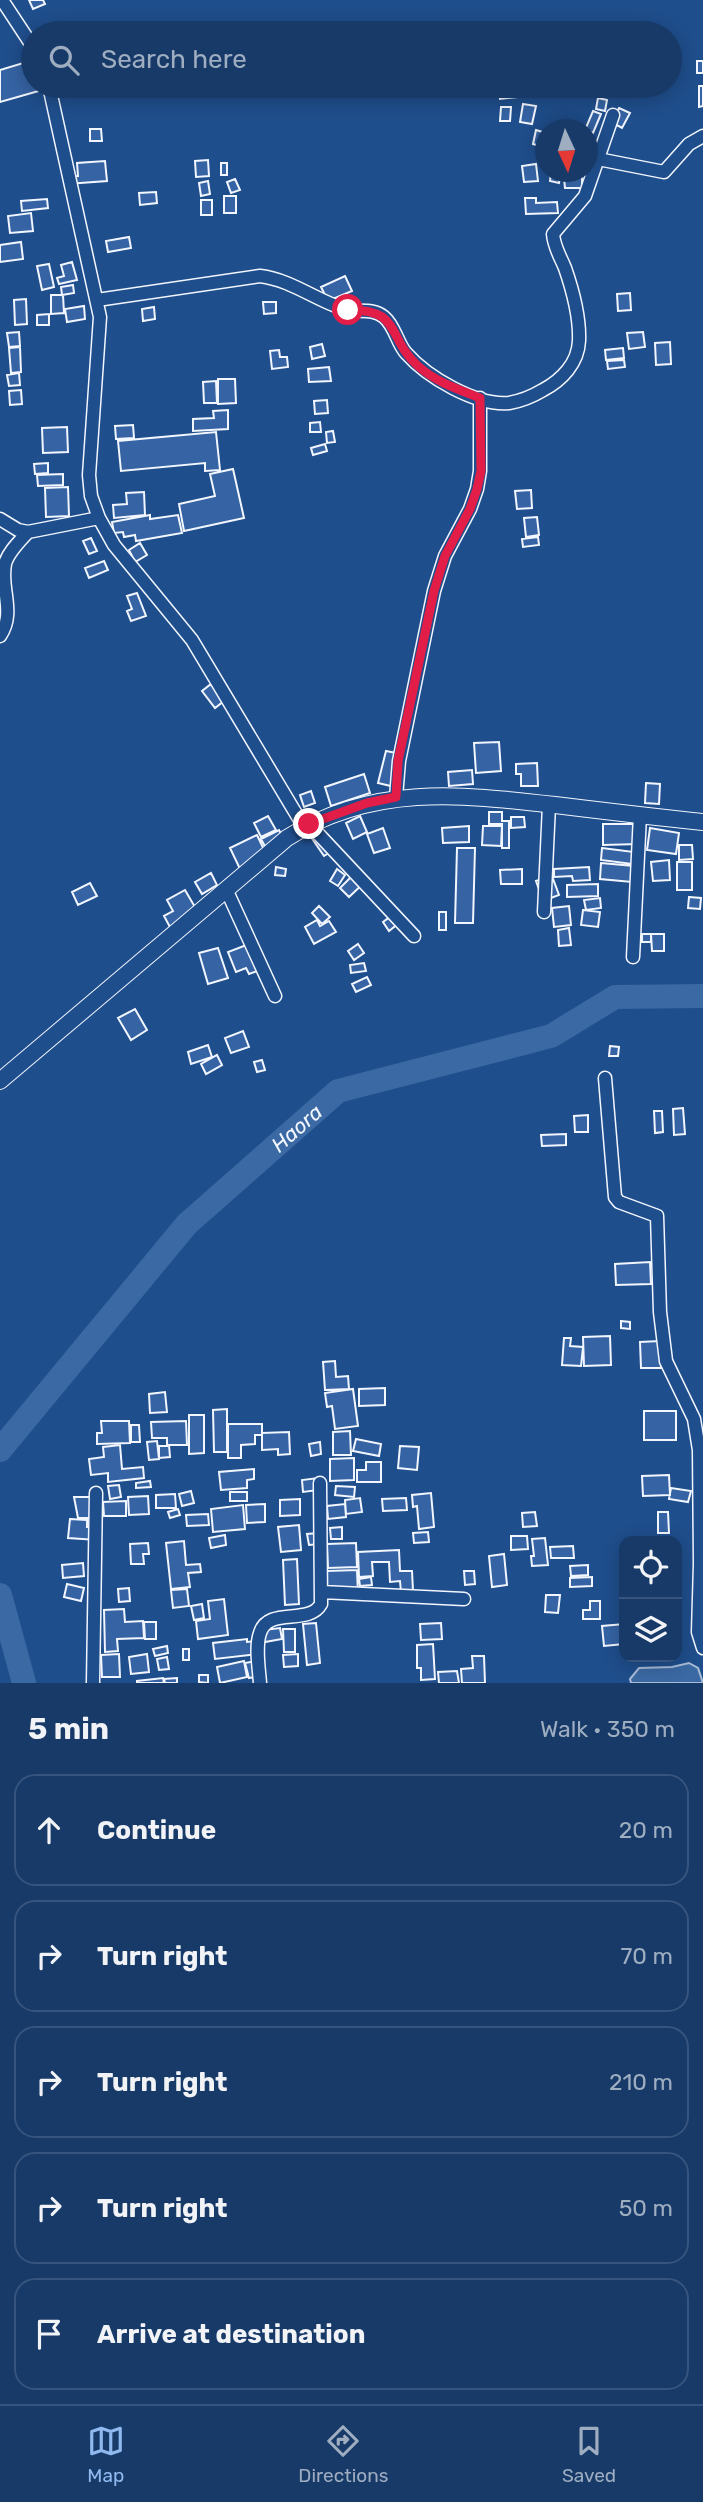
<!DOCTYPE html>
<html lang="en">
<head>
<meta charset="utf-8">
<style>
	:root { --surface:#173a69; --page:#244571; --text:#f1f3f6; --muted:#9eadc0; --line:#36547d; --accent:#90b9f0 }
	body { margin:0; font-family:Rubik,sans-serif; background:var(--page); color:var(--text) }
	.controls { position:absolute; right:21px; bottom:21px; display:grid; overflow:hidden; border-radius:14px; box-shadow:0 4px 18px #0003 }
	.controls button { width:63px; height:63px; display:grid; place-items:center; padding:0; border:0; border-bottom:2px solid var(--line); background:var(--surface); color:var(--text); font:35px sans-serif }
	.compass { position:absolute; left:535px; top:119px; width:63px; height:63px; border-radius:50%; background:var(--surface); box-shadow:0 4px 18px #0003; rotate:176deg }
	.stop { position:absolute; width:21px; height:21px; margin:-16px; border:5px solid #e11d48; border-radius:50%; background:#fff }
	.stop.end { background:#e11d48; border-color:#fff; box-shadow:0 2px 7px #0008 }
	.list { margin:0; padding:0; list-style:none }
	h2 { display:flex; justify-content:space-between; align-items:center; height:91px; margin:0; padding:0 28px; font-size:30px }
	h2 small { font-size:23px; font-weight:400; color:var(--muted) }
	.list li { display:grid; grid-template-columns:46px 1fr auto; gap:21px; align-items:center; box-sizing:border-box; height:112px; margin:0 14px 14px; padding:0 14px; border:2px solid var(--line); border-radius:21px }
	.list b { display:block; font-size:26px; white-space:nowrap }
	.list em { font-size:23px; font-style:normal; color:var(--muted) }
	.icon { flex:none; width:38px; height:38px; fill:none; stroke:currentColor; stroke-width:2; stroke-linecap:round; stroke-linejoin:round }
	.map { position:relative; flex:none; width:703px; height:1683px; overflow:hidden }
	.search { position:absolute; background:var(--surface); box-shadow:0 4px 18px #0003; left:21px; right:21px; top:21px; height:77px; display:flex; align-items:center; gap:18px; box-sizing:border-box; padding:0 24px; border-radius:38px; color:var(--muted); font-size:26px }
	.sheet { height:721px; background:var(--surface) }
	nav { display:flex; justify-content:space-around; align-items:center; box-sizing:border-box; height:98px; border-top:2px solid var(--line); background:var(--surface); font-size:19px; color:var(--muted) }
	nav a { display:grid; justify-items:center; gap:4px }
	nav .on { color:var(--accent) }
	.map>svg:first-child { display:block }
	.water { fill:#3b69a3; stroke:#a8bbd7; stroke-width:2 }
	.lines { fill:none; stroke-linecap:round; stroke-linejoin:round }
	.river { stroke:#3b69a3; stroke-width:24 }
	.building { fill:#3563a3; stroke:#f2f6ff; stroke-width:2 }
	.minor-casing { stroke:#f2f6ff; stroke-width:15 }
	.tertiary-casing { stroke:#f2f6ff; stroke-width:18 }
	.minor { stroke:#1f4e8c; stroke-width:12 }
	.tertiary { stroke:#1f4e8c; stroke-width:16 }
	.route { stroke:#e11d48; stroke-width:9 }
	.labels { text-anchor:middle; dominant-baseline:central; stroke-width:5; stroke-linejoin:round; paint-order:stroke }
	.water-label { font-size:21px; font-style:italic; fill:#f2f6ff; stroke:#1f4e8c }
</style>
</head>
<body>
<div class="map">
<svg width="703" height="1683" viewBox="0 0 703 1683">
	<rect width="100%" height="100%" fill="#1f4e8c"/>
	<!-- water -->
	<path class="water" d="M 689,1663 L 698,1668 L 703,1683 L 631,1683 L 630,1679 L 639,1668 L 672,1667 Z"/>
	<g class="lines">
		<!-- river -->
		<g class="river">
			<path id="s1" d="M 0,1450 L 187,1224 L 338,1091 L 551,1036 L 615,997 L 703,996"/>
			<path d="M 0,1595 L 24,1683"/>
		</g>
	</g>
	<!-- building -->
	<path class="building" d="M 29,0 L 43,0 L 45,4 L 33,9 Z
		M 33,60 L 33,86 L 48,86 L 49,88 L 0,102 L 0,70 Z
		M 697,61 L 703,61 L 703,73 L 697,73 Z
		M 699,86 L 703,86 L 703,106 L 699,107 Z
		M 516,89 L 517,97 L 500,99 L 499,91 Z
		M 598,98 L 607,100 L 605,111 L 596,109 Z
		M 523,104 L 536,106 L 532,124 L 520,122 Z
		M 501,107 L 511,107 L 510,121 L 500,121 Z
		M 619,108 L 630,113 L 622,128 L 611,122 Z
		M 593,111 L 601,114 L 593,133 L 585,130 Z
		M 90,129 L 101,129 L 102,141 L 90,141 Z
		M 536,130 L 546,133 L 546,148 L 533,144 Z
		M 541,151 L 546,152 L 546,165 L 540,164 Z
		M 208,160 L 209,176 L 196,177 L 195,161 Z
		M 105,161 L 107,181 L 67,184 L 66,177 L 78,176 L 77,163 Z
		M 221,163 L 227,163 L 227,175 L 221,175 Z
		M 536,164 L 538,181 L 524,182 L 522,166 Z
		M 551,172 L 561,172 L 559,183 L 550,181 Z
		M 582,177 L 582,188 L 565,188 L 564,178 Z
		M 235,179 L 240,190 L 231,193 L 227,182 Z
		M 208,181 L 210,194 L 201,196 L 199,183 Z
		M 156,192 L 157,203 L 140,205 L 139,193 Z
		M 224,196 L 236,196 L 236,213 L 224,213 Z
		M 525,198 L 536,198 L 536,203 L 557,202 L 558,213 L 526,214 Z
		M 47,199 L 48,208 L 22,211 L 21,201 Z
		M 201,200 L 212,200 L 212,215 L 201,215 Z
		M 31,213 L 33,231 L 10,233 L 8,216 Z
		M 129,237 L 131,248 L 108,252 L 106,241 Z
		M 21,242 L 23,259 L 0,262 L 0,245 Z
		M 72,262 L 77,280 L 59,284 L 57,278 L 64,276 L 61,265 Z
		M 49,264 L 54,287 L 42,290 L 37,266 Z
		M 345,276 L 352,291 L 328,301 L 321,287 Z
		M 73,285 L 74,293 L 62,295 L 61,287 Z
		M 630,293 L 631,310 L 618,311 L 617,294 Z
		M 51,295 L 63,295 L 64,313 L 51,314 Z
		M 26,299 L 27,324 L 15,325 L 14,300 Z
		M 263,302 L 276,302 L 276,313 L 264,314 Z
		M 84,306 L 85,319 L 67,322 L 65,309 Z
		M 154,307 L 155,319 L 143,321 L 142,309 Z
		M 49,314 L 49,325 L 37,325 L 37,315 Z
		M 19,332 L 20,346 L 9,347 L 7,333 Z
		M 643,332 L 645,347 L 629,349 L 627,333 Z
		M 670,342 L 671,364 L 656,365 L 655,343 Z
		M 322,344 L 325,356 L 312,359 L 310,347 Z
		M 20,347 L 21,372 L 11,373 L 9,348 Z
		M 623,348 L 624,358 L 606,360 L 605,350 Z
		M 279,350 L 280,357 L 287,357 L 288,367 L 272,369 L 270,351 Z
		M 624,360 L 625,367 L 608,369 L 607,361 Z
		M 329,367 L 331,381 L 309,382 L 308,369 Z
		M 19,373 L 20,385 L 9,386 L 7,375 Z
		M 218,379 L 235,379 L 236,403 L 218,404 Z
		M 216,381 L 217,403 L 204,403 L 203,382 Z
		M 21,390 L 22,404 L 10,405 L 9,391 Z
		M 327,400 L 328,413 L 315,414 L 314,401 Z
		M 228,410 L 228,429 L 193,431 L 193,419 L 214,418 L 213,411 Z
		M 320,422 L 321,432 L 310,432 L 310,423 Z
		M 133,425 L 134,438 L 116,439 L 115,426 Z
		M 67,427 L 68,452 L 43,453 L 42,428 Z
		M 333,431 L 335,442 L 327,443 L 326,432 Z
		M 216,432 L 220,470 L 205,471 L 205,463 L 121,471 L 118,441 Z
		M 325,444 L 327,451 L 313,455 L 311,448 Z
		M 48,463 L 48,473 L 35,474 L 34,464 Z
		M 233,469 L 244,518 L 184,531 L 179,504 L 215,496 L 210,474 Z
		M 63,474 L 63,485 L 38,486 L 37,475 Z
		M 68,487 L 69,516 L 46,517 L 45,488 Z
		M 531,490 L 532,508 L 517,509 L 515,491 Z
		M 144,492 L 145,515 L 114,518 L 113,505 L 127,504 L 126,493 Z
		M 150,515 L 150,519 L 178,515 L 182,533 L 136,541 L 135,535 L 124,537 L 123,532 L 114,533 L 112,522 Z
		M 537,517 L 539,535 L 526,537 L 524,518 Z
		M 538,537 L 539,545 L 523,547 L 522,539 Z
		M 91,538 L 97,551 L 89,554 L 83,541 Z
		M 140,543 L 147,555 L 135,562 L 129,550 Z
		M 104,561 L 108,570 L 89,578 L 85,568 Z
		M 137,593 L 146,616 L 131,621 L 127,611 L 132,609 L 127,596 Z
		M 211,684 L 224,701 L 215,708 L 202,691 Z
		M 499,742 L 501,771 L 476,773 L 474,743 Z
		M 386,751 L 402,754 L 395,787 L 378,783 Z
		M 537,763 L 538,786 L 521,786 L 521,774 L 516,774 L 516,764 Z
		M 472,770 L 473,784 L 449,786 L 448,772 Z
		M 364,774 L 370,793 L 331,806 L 325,787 Z
		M 646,783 L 660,784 L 659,804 L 645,803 Z
		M 311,791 L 315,803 L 304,807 L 300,795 Z
		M 489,812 L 502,812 L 502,821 L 509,821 L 509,848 L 502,848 L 502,824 L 489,824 Z
		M 268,816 L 276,830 L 261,837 L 254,823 Z
		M 360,816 L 367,832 L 353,839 L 346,823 Z
		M 511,817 L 524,817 L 525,827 L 511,828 Z
		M 603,824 L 639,824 L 639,844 L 603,845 Z
		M 469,826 L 469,842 L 443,843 L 442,828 Z
		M 483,826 L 502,826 L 501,846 L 482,845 Z
		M 383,828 L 390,848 L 374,853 L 367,834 Z
		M 650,828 L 679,833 L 676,854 L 647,850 Z
		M 279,830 L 284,840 L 267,850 L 261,839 Z
		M 318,832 L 332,851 L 324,856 L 311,837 Z
		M 257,835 L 267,856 L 240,869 L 230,848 Z
		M 679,845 L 692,845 L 693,859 L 679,860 Z
		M 457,848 L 475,848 L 473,923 L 455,923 Z
		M 602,848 L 634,852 L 632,864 L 601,860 Z
		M 669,860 L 670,880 L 653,881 L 651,862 Z
		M 677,862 L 692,862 L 692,890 L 677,890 Z
		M 601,863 L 634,866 L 632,882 L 600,879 Z
		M 276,867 L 286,869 L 285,876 L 275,875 Z
		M 589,867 L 590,880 L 573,881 L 572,876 L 554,877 L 554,869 Z
		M 337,869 L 345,875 L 338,886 L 330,881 Z
		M 522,869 L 522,884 L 501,884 L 500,870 Z
		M 357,871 L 366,881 L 349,897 L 340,888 Z
		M 211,873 L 217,885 L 202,894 L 195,882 Z
		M 552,876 L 559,895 L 543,901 L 536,881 Z
		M 90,883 L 97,896 L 78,905 L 72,892 Z
		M 598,884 L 598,896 L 567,897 L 567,885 Z
		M 185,890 L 199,914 L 171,929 L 164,916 L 173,911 L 167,900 Z
		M 689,897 L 701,898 L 700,909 L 688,908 Z
		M 600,898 L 601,908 L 586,910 L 584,900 Z
		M 319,906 L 330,917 L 322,924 L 312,913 Z
		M 569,906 L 571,925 L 554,927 L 552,908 Z
		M 583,910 L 600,912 L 598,927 L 581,925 Z
		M 398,911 L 404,919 L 389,931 L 383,922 Z
		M 439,912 L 446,912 L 446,930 L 439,930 Z
		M 317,920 L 320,926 L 329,921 L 336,932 L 314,944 L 305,927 Z
		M 569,928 L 571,945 L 559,946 L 558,930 Z
		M 642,934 L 651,934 L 651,942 L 642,942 Z
		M 651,934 L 664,934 L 664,951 L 652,951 Z
		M 249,944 L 260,970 L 249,974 L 246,968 L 236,972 L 228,952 Z
		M 358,944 L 364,953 L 354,960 L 348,951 Z
		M 218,948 L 228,978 L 208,984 L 199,953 Z
		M 364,963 L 366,971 L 351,973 L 350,965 Z
		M 367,977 L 371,985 L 356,992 L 352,984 Z
		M 135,1009 L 147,1030 L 131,1040 L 118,1018 Z
		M 243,1031 L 249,1047 L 231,1053 L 225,1038 Z
		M 208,1045 L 212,1057 L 191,1064 L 188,1052 Z
		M 610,1046 L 619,1047 L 618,1056 L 609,1056 Z
		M 217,1055 L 222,1065 L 206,1074 L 201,1064 Z
		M 262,1060 L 265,1070 L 257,1072 L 254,1062 Z
		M 683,1108 L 685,1134 L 674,1135 L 673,1109 Z
		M 654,1111 L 662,1111 L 663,1132 L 655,1133 Z
		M 588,1115 L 588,1132 L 575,1132 L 574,1116 Z
		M 566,1134 L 566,1145 L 542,1146 L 541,1135 Z
		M 650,1262 L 651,1284 L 616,1285 L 615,1264 Z
		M 621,1321 L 630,1322 L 630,1329 L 621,1328 Z
		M 610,1336 L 611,1365 L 584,1366 L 583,1337 Z
		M 564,1338 L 571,1338 L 570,1346 L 583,1347 L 581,1366 L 562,1365 Z
		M 660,1341 L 661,1368 L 641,1368 L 640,1342 Z
		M 335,1361 L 336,1377 L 348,1376 L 349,1389 L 325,1390 L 323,1362 Z
		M 385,1388 L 385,1405 L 359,1406 L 359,1389 Z
		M 353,1389 L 358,1426 L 335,1429 L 332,1406 L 327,1407 L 325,1393 Z
		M 165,1392 L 167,1412 L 150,1413 L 149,1394 Z
		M 227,1409 L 227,1452 L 214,1452 L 213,1410 Z
		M 644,1411 L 676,1411 L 676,1440 L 644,1440 Z
		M 189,1415 L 204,1415 L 204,1453 L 189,1454 Z
		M 101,1421 L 129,1421 L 130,1443 L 97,1444 L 97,1433 L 102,1433 Z
		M 186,1421 L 187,1445 L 169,1445 L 170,1457 L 159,1458 L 159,1446 L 167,1446 L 167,1438 L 152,1438 L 151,1422 Z
		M 228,1424 L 262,1424 L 262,1433 L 289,1432 L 290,1454 L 278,1455 L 278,1449 L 262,1450 L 262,1435 L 255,1435 L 255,1444 L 241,1445 L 241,1458 L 228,1458 Z
		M 131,1425 L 139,1425 L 140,1442 L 131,1442 Z
		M 350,1431 L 351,1455 L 333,1455 L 333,1432 Z
		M 356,1439 L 381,1444 L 379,1456 L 353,1451 Z
		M 157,1441 L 159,1459 L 149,1460 L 147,1442 Z
		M 320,1442 L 321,1454 L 311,1456 L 309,1444 Z
		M 120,1445 L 122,1469 L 143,1467 L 144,1478 L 108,1482 L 108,1473 L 91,1475 L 89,1459 L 104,1457 L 103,1447 Z
		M 400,1446 L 419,1447 L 417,1470 L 398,1468 Z
		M 354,1458 L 354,1480 L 330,1481 L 330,1459 Z
		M 366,1462 L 381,1462 L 381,1482 L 357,1482 L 357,1470 L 366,1470 Z
		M 254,1469 L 254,1479 L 247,1480 L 247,1488 L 221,1490 L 219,1472 Z
		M 669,1475 L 670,1495 L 643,1496 L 642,1476 Z
		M 318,1478 L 319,1490 L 303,1492 L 302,1480 Z
		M 150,1481 L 151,1487 L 136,1488 L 136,1483 Z
		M 119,1485 L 121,1497 L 110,1499 L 108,1486 Z
		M 336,1486 L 355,1487 L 354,1497 L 335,1495 Z
		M 671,1488 L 691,1491 L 688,1502 L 669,1499 Z
		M 191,1491 L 194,1503 L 182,1506 L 179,1494 Z
		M 230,1492 L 247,1492 L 247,1501 L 230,1501 Z
		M 431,1493 L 434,1527 L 419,1529 L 417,1506 L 413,1507 L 412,1495 Z
		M 175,1494 L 176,1508 L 156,1508 L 156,1495 Z
		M 148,1496 L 149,1514 L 129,1515 L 128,1497 Z
		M 74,1497 L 96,1497 L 96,1518 L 78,1518 Z
		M 360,1498 L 362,1512 L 346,1514 L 345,1500 Z
		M 406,1498 L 407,1510 L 383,1511 L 382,1499 Z
		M 300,1499 L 300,1515 L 280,1516 L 280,1500 Z
		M 126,1501 L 126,1516 L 104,1516 L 103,1502 Z
		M 265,1504 L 265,1522 L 247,1523 L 246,1505 Z
		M 345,1504 L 346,1517 L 328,1519 L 327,1506 Z
		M 243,1505 L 245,1529 L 213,1532 L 211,1509 Z
		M 178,1509 L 180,1515 L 170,1518 L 168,1512 Z
		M 535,1512 L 537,1526 L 523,1527 L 522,1513 Z
		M 658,1512 L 668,1512 L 669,1533 L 658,1533 Z
		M 208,1514 L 209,1525 L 187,1526 L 186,1515 Z
		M 70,1519 L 87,1520 L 87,1527 L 98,1527 L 97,1540 L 68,1538 Z
		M 299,1525 L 301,1550 L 281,1552 L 278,1527 Z
		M 342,1527 L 342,1539 L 331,1539 L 330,1528 Z
		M 428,1532 L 429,1542 L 414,1543 L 413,1533 Z
		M 318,1533 L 320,1544 L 309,1545 L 307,1534 Z
		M 225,1535 L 226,1545 L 211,1548 L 209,1538 Z
		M 511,1536 L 527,1536 L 528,1549 L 511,1550 Z
		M 545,1538 L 548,1565 L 532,1566 L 531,1556 L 534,1556 L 532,1539 Z
		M 184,1541 L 186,1565 L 200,1564 L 201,1572 L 188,1573 L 190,1587 L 171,1589 L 166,1543 Z
		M 148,1543 L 149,1554 L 143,1554 L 144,1564 L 131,1564 L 130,1544 Z
		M 356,1543 L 357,1567 L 328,1568 L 327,1544 Z
		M 573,1546 L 574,1558 L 551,1558 L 550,1547 Z
		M 399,1550 L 400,1571 L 412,1571 L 413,1591 L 401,1592 L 400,1581 L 390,1582 L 389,1562 L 372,1562 L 373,1576 L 359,1577 L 358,1552 Z
		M 504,1554 L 507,1585 L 492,1587 L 489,1556 Z
		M 297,1559 L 299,1604 L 285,1605 L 283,1560 Z
		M 83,1563 L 84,1576 L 63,1578 L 62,1565 Z
		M 588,1565 L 588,1575 L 571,1576 L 570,1566 Z
		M 357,1570 L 358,1595 L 327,1595 L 327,1571 Z
		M 464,1571 L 474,1571 L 475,1584 L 465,1585 Z
		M 371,1577 L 372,1585 L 360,1586 L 359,1579 Z
		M 592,1577 L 592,1586 L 570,1587 L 570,1578 Z
		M 67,1584 L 84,1588 L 81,1601 L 64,1597 Z
		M 129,1588 L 130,1601 L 119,1602 L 118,1589 Z
		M 187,1589 L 189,1606 L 173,1608 L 171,1590 Z
		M 546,1595 L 560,1595 L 558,1613 L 545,1612 Z
		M 224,1599 L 228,1635 L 198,1639 L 196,1621 L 210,1619 L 208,1601 Z
		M 590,1601 L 600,1601 L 600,1619 L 583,1619 L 583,1610 L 590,1610 Z
		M 202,1604 L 204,1618 L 194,1620 L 191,1606 Z
		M 124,1609 L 125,1622 L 143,1621 L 144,1638 L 117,1639 L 118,1651 L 105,1652 L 104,1610 Z
		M 144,1622 L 156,1622 L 156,1639 L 145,1639 Z
		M 316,1623 L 320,1663 L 307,1665 L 303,1624 Z
		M 441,1623 L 442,1639 L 421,1640 L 420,1624 Z
		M 624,1624 L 624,1644 L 604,1646 L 602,1626 Z
		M 280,1628 L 282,1639 L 265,1642 L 264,1630 Z
		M 283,1629 L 295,1629 L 295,1652 L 284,1652 Z
		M 247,1639 L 247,1642 L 257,1641 L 259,1654 L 215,1659 L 213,1643 Z
		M 433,1644 L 435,1679 L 421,1680 L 421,1668 L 417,1668 L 417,1645 Z
		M 167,1646 L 168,1653 L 155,1656 L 153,1649 Z
		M 183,1649 L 189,1649 L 189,1660 L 183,1660 Z
		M 119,1654 L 120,1677 L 102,1677 L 101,1655 Z
		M 147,1654 L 149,1672 L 131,1674 L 129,1657 Z
		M 298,1654 L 298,1666 L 284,1667 L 283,1655 Z
		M 472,1656 L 484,1656 L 485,1683 L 462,1683 L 461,1669 L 473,1668 Z
		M 167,1657 L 169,1669 L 159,1670 L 157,1659 Z
		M 244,1661 L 247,1677 L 220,1683 L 217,1667 Z
		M 256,1661 L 260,1676 L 249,1678 L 245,1663 Z
		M 457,1671 L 459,1683 L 439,1683 L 438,1672 Z
		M 199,1675 L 208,1675 L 208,1683 L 199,1682 Z
		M 163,1678 L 164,1683 L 137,1683 L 137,1681 Z
		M 177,1678 L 177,1683 L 165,1683 L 164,1679 Z"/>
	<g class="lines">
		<defs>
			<path id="minor" d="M 2,0 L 33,47
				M 49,86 L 100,317 L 89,475 L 91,496 L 99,518 L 114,545 L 192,640 L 304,827
				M 598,159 L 664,172 L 689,144 L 703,136
				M 97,300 L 260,276 C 292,280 315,300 344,309 C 357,313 372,307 384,317 C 395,326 397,343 406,353 C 427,377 476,406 509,403 C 521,401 533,396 543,390 C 562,380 578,363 579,341 C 580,317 573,291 565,268 C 560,256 554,247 553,234 L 585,196 L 613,115
				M 0,519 L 18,530 L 28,532 L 99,518
				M 0,636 C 16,612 0,589 5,564 C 8,552 20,541 28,532
				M 396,797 L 399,761 L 434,591 L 445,556 L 470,509 L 477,489 L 480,471 L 480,398
				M 309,824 L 414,936
				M 226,889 L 275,996
				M 544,912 L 549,805
				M 633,957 L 640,815
				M 605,1078 L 615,1197 L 619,1202 L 657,1216 L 660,1312 L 666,1361 L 694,1419 L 699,1450 L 700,1564 L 698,1632 L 703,1648
				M 322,1592 L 464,1599
				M 93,1683 L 96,1493
				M 260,1683 C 259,1668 255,1647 260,1633 C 268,1606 309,1626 321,1604 L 320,1483"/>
			<path id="tertiary" d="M 0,1081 L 287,838 C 371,784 460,794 555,805 C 604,811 654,817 703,822"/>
		</defs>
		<!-- minor casing -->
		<use href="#minor" class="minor-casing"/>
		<!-- tertiary casing -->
		<use href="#tertiary" class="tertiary-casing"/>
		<!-- minor -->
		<use href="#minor" class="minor"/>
		<!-- tertiary -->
		<use href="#tertiary" class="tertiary"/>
	</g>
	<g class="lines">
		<!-- route -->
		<path class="route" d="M 309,824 L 367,803 L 396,797 L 398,761 L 434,591 L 445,556 L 470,509 L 477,489 L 481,471 L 480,398 C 457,389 436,382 418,366 C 386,337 402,309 348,310"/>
	</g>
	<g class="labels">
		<!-- water labels -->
		<g class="water-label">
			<text stroke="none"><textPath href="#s1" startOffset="439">Haora</textPath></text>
		</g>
	</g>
</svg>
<div class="controls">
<button><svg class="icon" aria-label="locate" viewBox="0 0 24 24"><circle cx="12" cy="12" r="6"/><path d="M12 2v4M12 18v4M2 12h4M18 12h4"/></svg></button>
<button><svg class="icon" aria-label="layers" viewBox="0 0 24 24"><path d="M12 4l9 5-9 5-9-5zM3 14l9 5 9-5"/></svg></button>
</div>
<svg class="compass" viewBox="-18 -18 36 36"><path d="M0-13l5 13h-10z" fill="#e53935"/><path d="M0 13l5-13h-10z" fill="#9eadc0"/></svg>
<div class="stop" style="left:348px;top:310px"></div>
<div class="stop end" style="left:309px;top:824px"></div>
<div class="search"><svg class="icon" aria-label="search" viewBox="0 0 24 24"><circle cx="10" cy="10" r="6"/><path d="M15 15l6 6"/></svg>Search here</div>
</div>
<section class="sheet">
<h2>5 min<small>Walk · 350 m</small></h2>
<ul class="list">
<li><svg class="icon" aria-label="ahead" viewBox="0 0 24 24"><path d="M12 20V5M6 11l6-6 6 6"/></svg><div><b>Continue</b></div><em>20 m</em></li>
<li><svg class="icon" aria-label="right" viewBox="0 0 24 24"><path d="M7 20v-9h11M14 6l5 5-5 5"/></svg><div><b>Turn right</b></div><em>70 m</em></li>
<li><svg class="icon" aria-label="right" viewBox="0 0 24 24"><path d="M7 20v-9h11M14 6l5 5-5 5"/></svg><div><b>Turn right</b></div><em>210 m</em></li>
<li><svg class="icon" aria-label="right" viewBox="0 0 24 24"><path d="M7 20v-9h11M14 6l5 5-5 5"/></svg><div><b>Turn right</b></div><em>50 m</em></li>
<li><svg class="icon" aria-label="arrive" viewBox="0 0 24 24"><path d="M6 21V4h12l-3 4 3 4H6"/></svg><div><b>Arrive at destination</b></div></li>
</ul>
</section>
<nav>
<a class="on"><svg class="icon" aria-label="map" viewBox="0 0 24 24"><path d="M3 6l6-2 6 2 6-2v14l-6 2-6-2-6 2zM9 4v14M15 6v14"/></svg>Map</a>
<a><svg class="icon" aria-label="directions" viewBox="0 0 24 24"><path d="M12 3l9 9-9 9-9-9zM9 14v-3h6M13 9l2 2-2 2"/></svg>Directions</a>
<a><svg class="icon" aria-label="saved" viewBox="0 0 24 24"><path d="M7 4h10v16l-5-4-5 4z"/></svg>Saved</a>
</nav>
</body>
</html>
